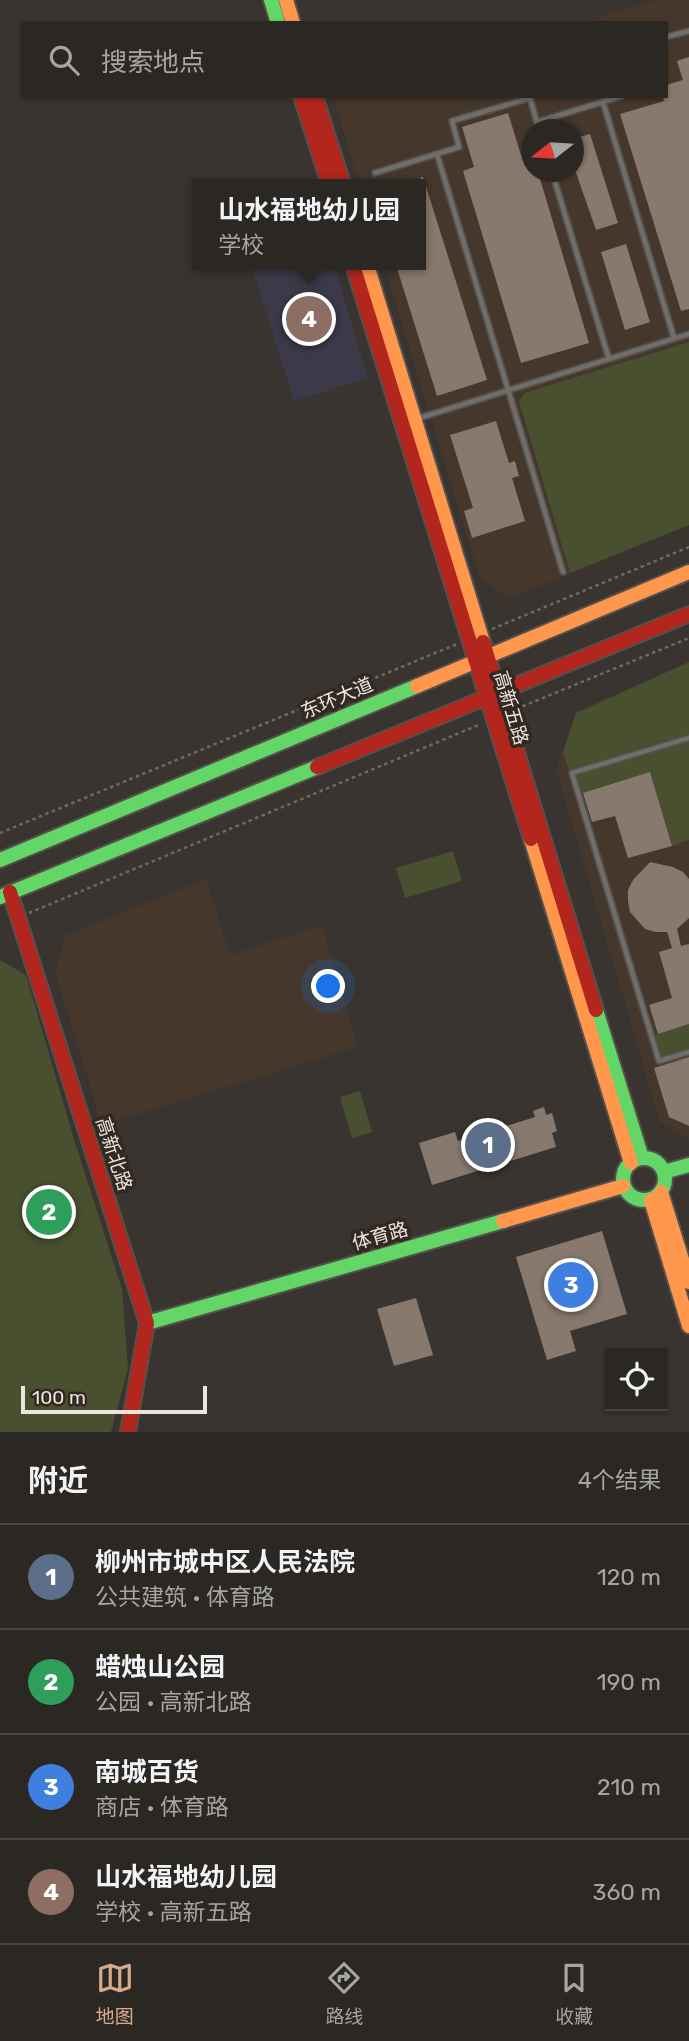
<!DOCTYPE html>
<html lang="zh">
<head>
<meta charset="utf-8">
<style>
	:root { --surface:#2b2723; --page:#332f2b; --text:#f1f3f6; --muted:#a6a5a6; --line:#474441; --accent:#d6ab8b }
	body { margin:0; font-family:Rubik,"Noto Sans SC",sans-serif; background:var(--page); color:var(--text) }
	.controls { position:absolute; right:21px; bottom:21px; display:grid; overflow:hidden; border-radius:0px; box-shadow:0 2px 5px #0004 }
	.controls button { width:63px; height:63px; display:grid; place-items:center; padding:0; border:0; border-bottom:2px solid var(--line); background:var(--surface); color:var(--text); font:35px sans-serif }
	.compass { position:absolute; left:521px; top:119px; width:63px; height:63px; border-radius:50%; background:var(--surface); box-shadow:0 2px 5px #0004; rotate:253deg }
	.scale { position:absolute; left:21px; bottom:18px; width:186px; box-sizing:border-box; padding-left:7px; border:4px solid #ebe4df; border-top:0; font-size:19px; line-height:24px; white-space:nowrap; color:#ebe4df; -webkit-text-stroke:5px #332921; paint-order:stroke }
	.you { position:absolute; left:329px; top:987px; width:24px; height:24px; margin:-18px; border:5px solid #fff; border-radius:50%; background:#1a73e8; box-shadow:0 0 0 10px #1a73e833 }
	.badge { display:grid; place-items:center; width:46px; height:46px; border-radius:50%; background:var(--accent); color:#fff; font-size:23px; font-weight:700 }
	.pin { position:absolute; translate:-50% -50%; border:4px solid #fff; box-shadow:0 2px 7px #0006 }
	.popup { position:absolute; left:192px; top:179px; width:234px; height:91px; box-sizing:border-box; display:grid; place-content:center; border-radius:0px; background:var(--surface); filter:drop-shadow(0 2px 5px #0005); font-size:23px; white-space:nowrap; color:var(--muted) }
	.popup b { font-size:26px; color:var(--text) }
	.popup::after { content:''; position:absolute; left:50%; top:100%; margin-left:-14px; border:14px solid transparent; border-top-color:var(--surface) }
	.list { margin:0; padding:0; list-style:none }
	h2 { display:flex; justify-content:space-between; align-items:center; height:91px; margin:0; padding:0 28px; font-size:30px }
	h2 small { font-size:23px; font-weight:400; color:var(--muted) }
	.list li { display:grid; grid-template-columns:46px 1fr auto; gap:21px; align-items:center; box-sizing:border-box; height:105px; padding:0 28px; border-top:2px solid var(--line) }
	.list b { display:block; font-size:26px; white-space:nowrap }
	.list p { margin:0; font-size:23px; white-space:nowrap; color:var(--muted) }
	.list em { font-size:23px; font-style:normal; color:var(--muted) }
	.icon { flex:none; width:38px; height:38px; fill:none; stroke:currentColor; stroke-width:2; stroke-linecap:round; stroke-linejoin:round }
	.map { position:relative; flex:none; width:689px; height:1432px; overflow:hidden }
	.search { position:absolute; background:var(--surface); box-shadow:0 2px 5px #0004; left:21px; right:21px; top:21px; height:77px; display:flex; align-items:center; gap:18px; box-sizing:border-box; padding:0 24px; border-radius:0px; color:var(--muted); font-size:26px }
	.sheet { height:511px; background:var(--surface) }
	nav { display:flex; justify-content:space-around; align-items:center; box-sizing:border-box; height:98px; border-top:2px solid var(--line); background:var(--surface); font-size:19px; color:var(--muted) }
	nav a { display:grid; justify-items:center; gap:4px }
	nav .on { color:var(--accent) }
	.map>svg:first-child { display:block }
	.built { fill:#45372b; fill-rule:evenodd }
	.education { fill:#3c3948 }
	.green { fill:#48502f }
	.building { fill:#87796e }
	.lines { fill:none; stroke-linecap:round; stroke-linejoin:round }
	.lane-casing { stroke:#54504c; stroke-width:8 }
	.fast-casing { stroke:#54504c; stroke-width:18 }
	.slow-casing { stroke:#54504c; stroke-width:18 }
	.jam-casing { stroke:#54504c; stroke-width:18 }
	.path { stroke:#6e6a66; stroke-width:2.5; stroke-dasharray:3.5 3.5; stroke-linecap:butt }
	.lane { stroke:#716d69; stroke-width:4.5 }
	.fast { stroke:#63d668; stroke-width:14 }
	.slow { stroke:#ff974d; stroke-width:14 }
	.jam { stroke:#b3261e; stroke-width:14 }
	.labels { text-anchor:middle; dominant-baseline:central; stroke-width:7; stroke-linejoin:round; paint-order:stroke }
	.street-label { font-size:19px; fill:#ebe4df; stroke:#332921 }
</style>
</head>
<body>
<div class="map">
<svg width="689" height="1432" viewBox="0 0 689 1432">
	<rect width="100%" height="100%" fill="#39342f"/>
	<!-- built -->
	<path class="built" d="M 656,0 L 689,0 L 689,525 L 509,599 L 479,576 L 384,265 L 421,265 L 421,184 L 359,184 L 333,97 L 666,96 L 666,23 L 581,23 ZM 532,130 L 574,130 L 574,172 L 532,172 Z
		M 689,662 L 689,1139 L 660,1122 L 556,770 L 576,713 Z
		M 206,879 L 230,955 L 322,925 L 358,1047 L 102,1125 L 55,972 L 66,935 Z"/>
	<!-- education -->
	<path class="education" d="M 251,265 L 334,265 L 368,378 L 294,401 Z"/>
	<!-- green -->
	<path class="green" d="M 689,342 L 689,525 L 570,573 L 519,401 L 525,393 Z
		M 689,662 L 689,840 L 672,846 L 650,773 L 578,795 L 563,753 L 576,713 Z
		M 453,851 L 462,881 L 405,898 L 396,868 Z
		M 0,960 L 26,975 L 73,1136 L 122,1289 L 128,1368 L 111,1432 L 0,1432 Z
		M 689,1024 L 689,1052 L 659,1061 L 651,1036 Z
		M 360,1091 L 372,1132 L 352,1138 L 340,1097 Z"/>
	<!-- building -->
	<path class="building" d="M 689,57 L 689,309 L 681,311 L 620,114 L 664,101 L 663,96 L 666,96 L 666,85 L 683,80 L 677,61 Z
		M 508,113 L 521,155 L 531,151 L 531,172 L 538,172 L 589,343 L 521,363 L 463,171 L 474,167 L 462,127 Z
		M 590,134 L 618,223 L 596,230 L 573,164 L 573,139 Z
		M 421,177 L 423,177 L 487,380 L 437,396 L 396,265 L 421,265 Z
		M 626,244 L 650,322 L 625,330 L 601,252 Z
		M 496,421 L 509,463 L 515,461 L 519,476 L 512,478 L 525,521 L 472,538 L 464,511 L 473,508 L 450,435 Z
		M 650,772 L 672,846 L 628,858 L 615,816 L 592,822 L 583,793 Z
		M 650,862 L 673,867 L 683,872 L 689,879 L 689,918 L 677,929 L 681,946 L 689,944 L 689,1024 L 658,1034 L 649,1005 L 672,998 L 659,952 L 672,948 L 667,932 L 656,932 L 645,929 L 630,912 L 628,901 L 628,890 L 633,880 Z
		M 689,1057 L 689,1126 L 669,1117 L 654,1068 Z
		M 544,1107 L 546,1115 L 552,1113 L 557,1131 L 552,1133 L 556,1147 L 432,1185 L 419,1143 L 455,1132 L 458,1141 L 535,1117 L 533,1111 Z
		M 602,1231 L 627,1314 L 570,1331 L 576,1351 L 547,1360 L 516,1257 Z
		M 416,1298 L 433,1355 L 394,1366 L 377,1309 Z"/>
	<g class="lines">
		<defs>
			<path id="lane" d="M 666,37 L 689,31
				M 603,102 L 674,338
				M 537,122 L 622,96
				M 437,154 L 563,572
				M 552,172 L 609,359
				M 375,173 L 459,147 L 452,121 L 530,98 L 539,130
				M 416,419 L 689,334
				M 689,738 L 572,773 L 659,1061 L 689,1052"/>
			<path id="fast" d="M 271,0 L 278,23
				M 0,860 L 417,686
				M 0,897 L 317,767
				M 596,1010 L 642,1158
				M623 1179a21 21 0 1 1 42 0a21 21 0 1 1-42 0Z
				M 664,1172 L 689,1165
				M 147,1323 L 503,1221"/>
			<path id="slow" d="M 286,0 L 293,23
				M 367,265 L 483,642
				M 417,686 L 689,572
				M 531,839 L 631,1163
				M 661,1192 L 689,1282
				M 651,1200 L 689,1326
				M 503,1221 L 623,1186"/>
			<path id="jam" d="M 301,96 L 329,184
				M 315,96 L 343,184
				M 353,265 L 531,839
				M 483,642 L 596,1010
				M 317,767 L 689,614
				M 10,892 L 147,1323 L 128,1432"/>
		</defs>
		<!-- lane casing -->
		<use href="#lane" class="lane-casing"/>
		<!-- fast casing -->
		<use href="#fast" class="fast-casing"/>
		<!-- slow casing -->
		<use href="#slow" class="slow-casing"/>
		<!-- jam casing -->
		<use href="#jam" class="jam-casing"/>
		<!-- path -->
		<path class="path" d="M 492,629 L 689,547
			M 516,709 L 689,638
			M 0,833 L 457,644
			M 29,913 L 481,724"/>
		<!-- lane -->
		<use href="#lane" class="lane"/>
		<!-- fast -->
		<use href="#fast" class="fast"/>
		<!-- slow -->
		<use href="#slow" class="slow"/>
		<!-- jam -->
		<use href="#jam" class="jam"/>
	</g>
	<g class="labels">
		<!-- street labels -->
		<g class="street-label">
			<text transform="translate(337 698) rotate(-23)">东环大道</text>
			<text transform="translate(511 708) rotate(73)">高新五路</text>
			<text transform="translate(114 1154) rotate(72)">高新北路</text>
			<text transform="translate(380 1236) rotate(-16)">体育路</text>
		</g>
	</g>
</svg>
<div class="controls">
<button><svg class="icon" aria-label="locate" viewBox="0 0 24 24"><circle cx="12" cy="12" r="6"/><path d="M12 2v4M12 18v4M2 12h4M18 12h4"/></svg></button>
</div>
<svg class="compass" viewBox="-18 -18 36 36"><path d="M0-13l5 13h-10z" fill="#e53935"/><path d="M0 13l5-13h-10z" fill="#a6a5a6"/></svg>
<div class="scale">100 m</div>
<div class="you"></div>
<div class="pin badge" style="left:488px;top:1145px;background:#5c6f8a">1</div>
<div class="pin badge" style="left:49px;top:1212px;background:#2e9e5b">2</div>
<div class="pin badge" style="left:571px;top:1285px;background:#3f7fe0">3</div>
<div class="pin badge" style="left:309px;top:319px;background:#8d6e63">4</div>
<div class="popup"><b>山水福地幼儿园</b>学校</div>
<div class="search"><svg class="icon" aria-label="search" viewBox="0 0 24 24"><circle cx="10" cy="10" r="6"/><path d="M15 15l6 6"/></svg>搜索地点</div>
</div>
<section class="sheet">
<h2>附近<small>4个结果</small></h2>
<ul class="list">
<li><span class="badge" style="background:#5c6f8a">1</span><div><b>柳州市城中区人民法院</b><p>公共建筑 · 体育路</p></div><em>120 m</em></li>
<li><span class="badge" style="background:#2e9e5b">2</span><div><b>蜡烛山公园</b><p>公园 · 高新北路</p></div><em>190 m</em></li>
<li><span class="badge" style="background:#3f7fe0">3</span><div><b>南城百货</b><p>商店 · 体育路</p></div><em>210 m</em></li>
<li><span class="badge" style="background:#8d6e63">4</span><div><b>山水福地幼儿园</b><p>学校 · 高新五路</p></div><em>360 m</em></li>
</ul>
</section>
<nav>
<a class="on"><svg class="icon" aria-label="map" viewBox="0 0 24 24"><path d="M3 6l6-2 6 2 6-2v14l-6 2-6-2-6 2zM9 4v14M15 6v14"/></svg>地图</a>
<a><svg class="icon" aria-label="directions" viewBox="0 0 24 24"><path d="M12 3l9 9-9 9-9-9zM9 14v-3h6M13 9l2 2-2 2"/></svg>路线</a>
<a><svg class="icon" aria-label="saved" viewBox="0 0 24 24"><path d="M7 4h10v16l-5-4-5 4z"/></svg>收藏</a>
</nav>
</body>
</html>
